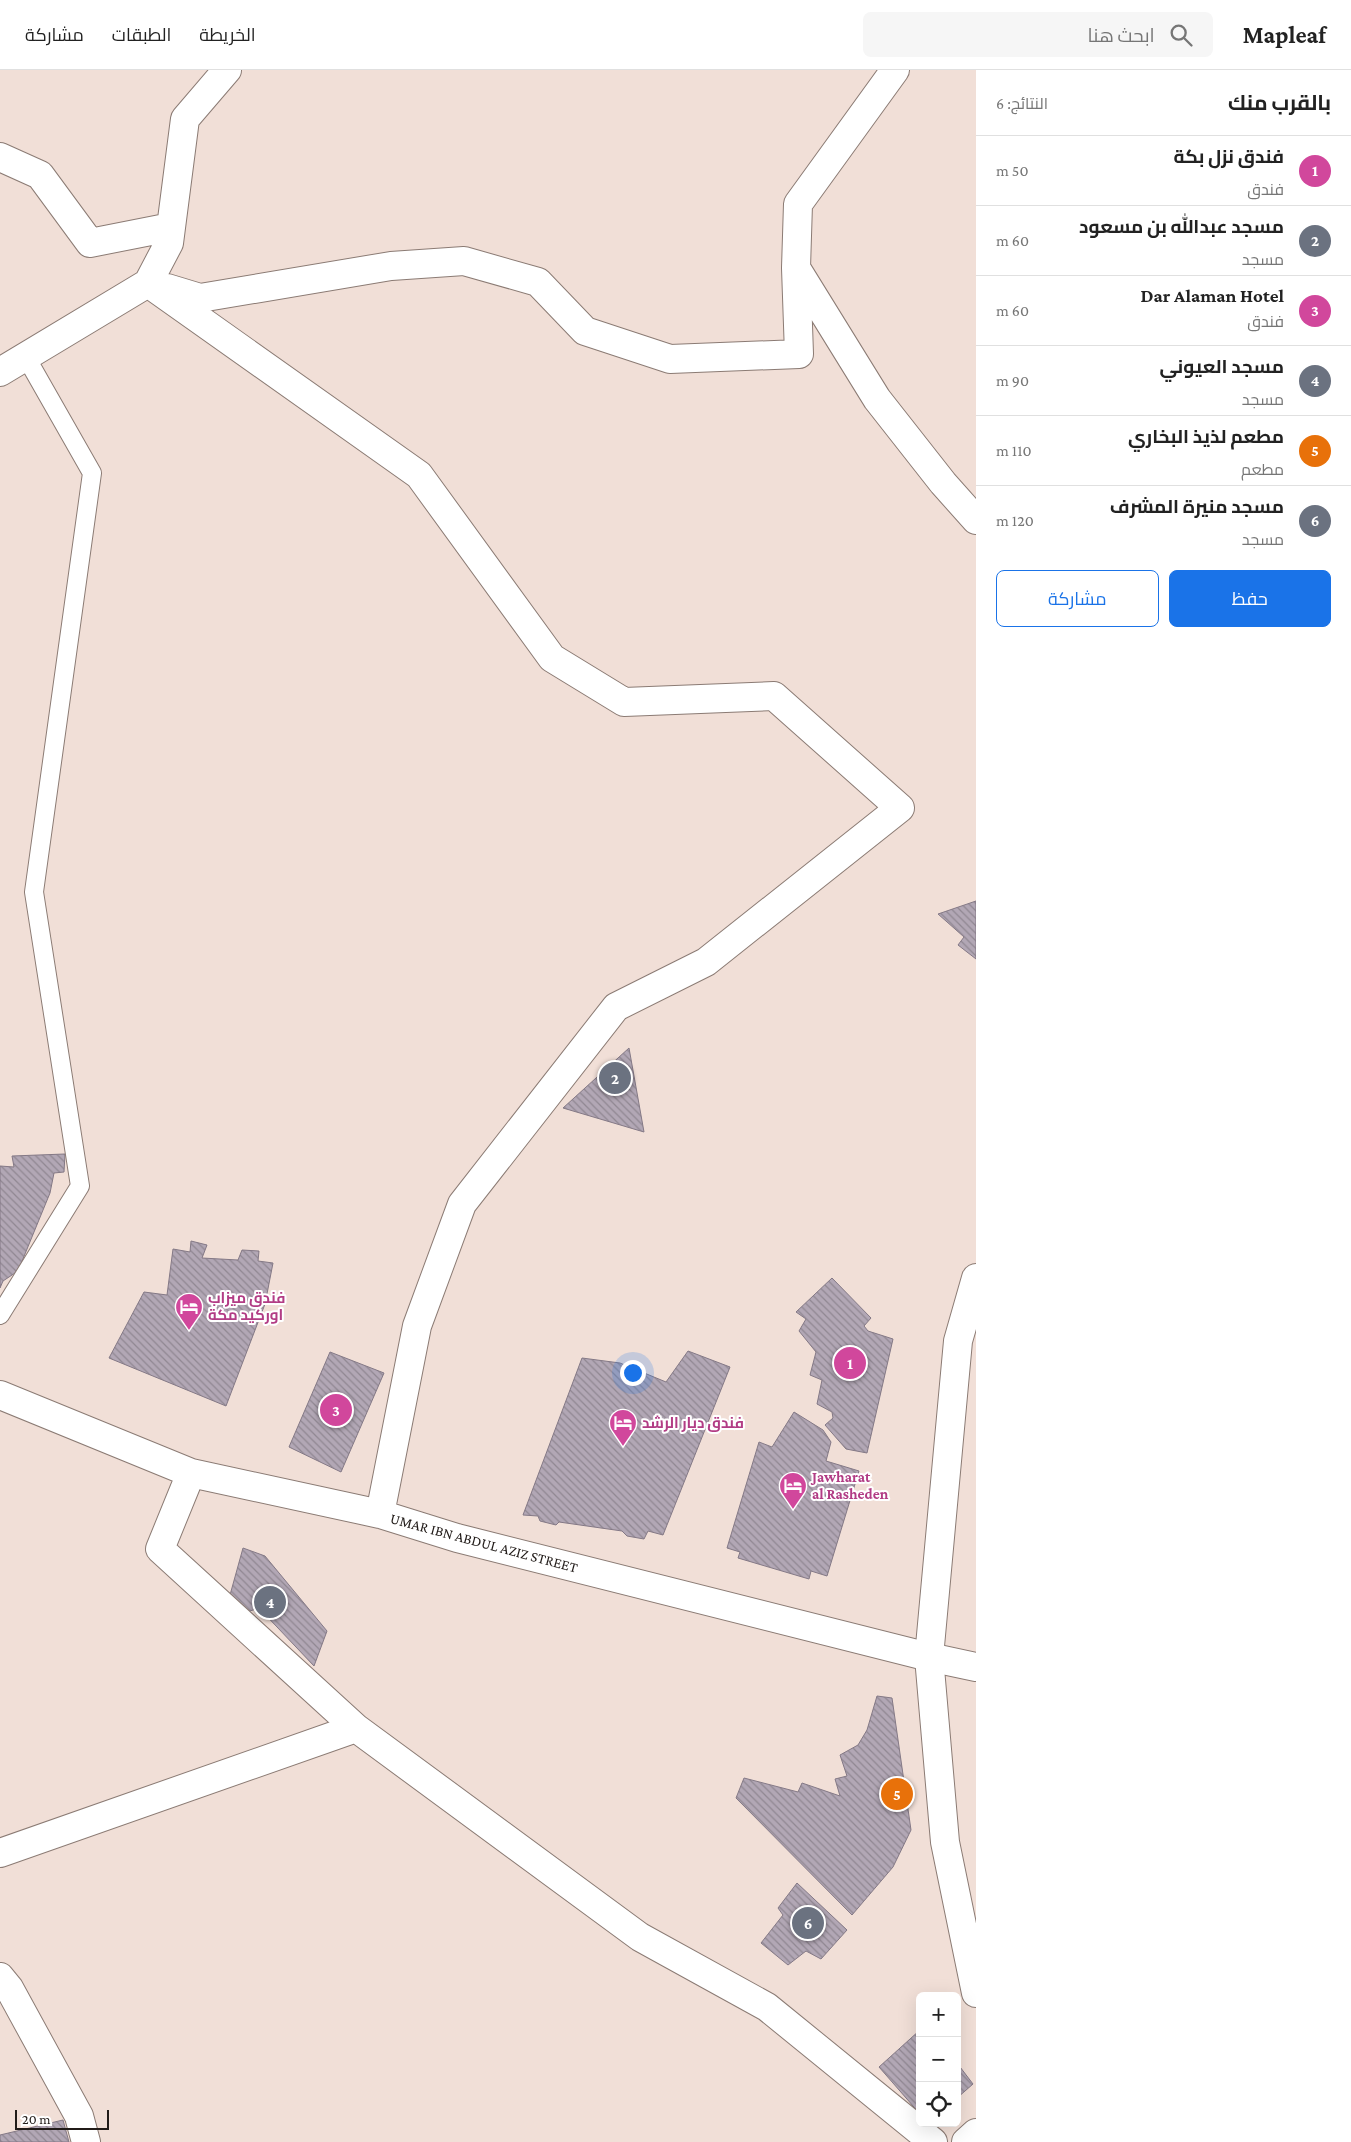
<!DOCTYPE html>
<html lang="ar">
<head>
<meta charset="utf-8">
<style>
	:root { --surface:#fff; --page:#f6f6f6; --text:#222; --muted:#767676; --line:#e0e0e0; --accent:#1a73e8 }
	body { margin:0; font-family:"Crimson Pro",Cairo,serif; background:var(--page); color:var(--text); direction:rtl }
	.controls { position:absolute; right:15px; bottom:15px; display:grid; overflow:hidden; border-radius:8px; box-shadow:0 5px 20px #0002 }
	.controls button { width:45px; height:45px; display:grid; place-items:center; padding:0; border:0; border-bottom:1px solid var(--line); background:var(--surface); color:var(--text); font:25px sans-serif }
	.scale { position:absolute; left:15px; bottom:12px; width:94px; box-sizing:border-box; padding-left:5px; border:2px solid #211b18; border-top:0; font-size:14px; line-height:18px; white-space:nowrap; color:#211b18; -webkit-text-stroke:4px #fff; paint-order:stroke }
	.you { position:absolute; left:632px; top:1302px; width:18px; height:18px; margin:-12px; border:4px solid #fff; border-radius:50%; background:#1a73e8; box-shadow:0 0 0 8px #1a73e833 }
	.badge { display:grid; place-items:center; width:32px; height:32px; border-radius:50%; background:var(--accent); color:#fff; font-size:16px; font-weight:700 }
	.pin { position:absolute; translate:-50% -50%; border:2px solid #fff; box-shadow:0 1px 5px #0006 }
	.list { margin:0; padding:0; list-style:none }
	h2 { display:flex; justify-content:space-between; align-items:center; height:65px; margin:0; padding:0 20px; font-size:21px }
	h2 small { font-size:16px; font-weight:400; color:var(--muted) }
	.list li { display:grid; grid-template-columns:32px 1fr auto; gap:15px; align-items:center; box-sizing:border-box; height:70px; padding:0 20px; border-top:1px solid var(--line) }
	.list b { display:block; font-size:19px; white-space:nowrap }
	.list p { margin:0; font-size:16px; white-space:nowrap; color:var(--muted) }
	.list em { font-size:16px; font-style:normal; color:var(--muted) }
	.actions { display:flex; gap:10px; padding:15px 20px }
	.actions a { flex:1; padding:11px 0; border:1px solid var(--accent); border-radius:8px; text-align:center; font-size:18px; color:var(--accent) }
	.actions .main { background:var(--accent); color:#fff }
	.icon { flex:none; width:28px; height:28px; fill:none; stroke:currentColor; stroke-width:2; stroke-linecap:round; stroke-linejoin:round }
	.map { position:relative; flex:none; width:976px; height:2072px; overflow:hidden; direction:ltr }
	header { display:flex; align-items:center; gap:30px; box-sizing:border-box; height:70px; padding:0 25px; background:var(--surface); border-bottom:1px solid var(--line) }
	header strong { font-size:24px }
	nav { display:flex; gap:28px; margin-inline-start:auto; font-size:18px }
	.search { width:350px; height:45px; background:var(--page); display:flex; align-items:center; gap:12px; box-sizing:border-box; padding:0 18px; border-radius:8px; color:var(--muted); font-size:19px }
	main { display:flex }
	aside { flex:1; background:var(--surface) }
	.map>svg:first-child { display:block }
	.building { fill:url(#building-back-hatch); stroke:#847986 }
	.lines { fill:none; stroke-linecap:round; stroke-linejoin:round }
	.service-casing { stroke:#8b7b74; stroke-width:20 }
	.minor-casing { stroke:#8b7b74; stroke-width:30 }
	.tertiary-casing { stroke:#8b7b74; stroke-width:30 }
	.service { stroke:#fff; stroke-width:18 }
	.minor { stroke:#fff; stroke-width:28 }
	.tertiary { stroke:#fff; stroke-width:28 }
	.labels { text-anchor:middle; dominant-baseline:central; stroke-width:4; stroke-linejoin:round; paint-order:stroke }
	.hotel-label { font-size:15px; font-weight:bold; fill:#b23c85; stroke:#fff; text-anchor:start }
	.street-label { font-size:15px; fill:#211b18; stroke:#fff }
</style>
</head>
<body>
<header>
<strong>Mapleaf</strong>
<div class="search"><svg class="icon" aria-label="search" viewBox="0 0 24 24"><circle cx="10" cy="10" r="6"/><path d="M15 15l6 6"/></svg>ابحث هنا</div>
<nav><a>الخريطة</a><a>الطبقات</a><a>مشاركة</a></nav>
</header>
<main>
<aside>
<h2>بالقرب منك<small>النتائج: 6</small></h2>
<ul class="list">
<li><span class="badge" style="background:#d1479c">1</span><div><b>فندق نزل بكة</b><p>فندق</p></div><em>50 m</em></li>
<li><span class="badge" style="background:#6b7280">2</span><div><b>مسجد عبدالله بن مسعود</b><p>مسجد</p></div><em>60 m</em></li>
<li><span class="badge" style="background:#d1479c">3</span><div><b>Dar Alaman Hotel</b><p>فندق</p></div><em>60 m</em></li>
<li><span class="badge" style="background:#6b7280">4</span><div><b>مسجد العيوني</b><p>مسجد</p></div><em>90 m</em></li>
<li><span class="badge" style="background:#e8710a">5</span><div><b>مطعم لذيذ البخاري</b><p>مطعم</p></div><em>110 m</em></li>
<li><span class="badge" style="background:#6b7280">6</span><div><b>مسجد منيرة المشرف</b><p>مسجد</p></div><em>120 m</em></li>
</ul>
<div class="actions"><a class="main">حفظ</a><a>مشاركة</a></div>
</aside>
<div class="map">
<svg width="976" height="2072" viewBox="0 0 976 2072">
	<defs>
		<pattern id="building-back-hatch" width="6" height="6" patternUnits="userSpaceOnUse" patternTransform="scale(1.25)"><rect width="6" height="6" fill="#b2a7b5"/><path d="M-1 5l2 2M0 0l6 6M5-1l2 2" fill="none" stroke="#908792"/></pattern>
	</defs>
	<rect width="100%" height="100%" fill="#f1dfd7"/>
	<!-- building -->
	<path class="building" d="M 976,831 L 976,889 L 958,875 L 964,867 L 938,844 Z
		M 629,978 L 644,1062 L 563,1038 Z
		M 65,1084 L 64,1102 L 54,1103 L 50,1123 L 18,1201 L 3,1211 L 0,1218 L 0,1096 L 14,1097 L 12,1086 Z
		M 191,1171 L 207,1175 L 202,1188 L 238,1190 L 242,1180 L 259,1181 L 258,1191 L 273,1193 L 265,1234 L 226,1336 L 109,1288 L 144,1222 L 167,1225 L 173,1179 L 190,1182 Z
		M 832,1208 L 871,1248 L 864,1256 L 868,1261 L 893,1269 L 867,1383 L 846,1379 L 825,1355 L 833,1348 L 832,1342 L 817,1334 L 822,1310 L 810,1305 L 816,1282 L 799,1261 L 806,1249 L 796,1242 Z
		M 688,1281 L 730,1297 L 663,1465 L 648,1461 L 644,1469 L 627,1466 L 622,1461 L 559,1452 L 556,1455 L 540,1451 L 538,1446 L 523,1445 L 582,1288 L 620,1293 L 666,1312 Z
		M 330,1282 L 384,1303 L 341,1402 L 289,1377 Z
		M 794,1342 L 823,1360 L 831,1372 L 826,1391 L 859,1401 L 827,1506 L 811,1501 L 809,1509 L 738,1488 L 740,1482 L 727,1478 L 759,1372 L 772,1377 Z
		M 243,1478 L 265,1486 L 327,1561 L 314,1596 L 259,1538 L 247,1542 L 230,1525 Z
		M 877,1626 L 892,1628 L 911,1760 L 893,1797 L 852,1845 L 736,1728 L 744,1708 L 798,1722 L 802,1713 L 840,1726 L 835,1709 L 847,1706 L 840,1685 L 858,1675 L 867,1660 Z
		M 797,1813 L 847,1860 L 821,1889 L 806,1881 L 788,1895 L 761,1873 L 783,1845 L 778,1838 Z
		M 920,1960 L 920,2044 L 879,1997 Z
		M 957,1993 L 973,2014 L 957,2028 Z
		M 63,2050 L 69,2072 L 0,2072 L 0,2065 Z"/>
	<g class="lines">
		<defs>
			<path id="service" d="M 0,1245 L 80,1116 L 34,822 L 92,403 L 26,287"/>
			<path id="minor" d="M 895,0 L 798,134 L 796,198 L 877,329 L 943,413 L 976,450
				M 0,87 L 40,105 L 90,173 L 171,157
				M 148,213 L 419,405 L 552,588 L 624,632 L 774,626 L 900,738 L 706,892 L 616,937 L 462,1134 L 417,1256 L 380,1444
				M 167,218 L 200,228 L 391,196 L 464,191 L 538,212 L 585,261 L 670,289 L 799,284 L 796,198
				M 0,302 L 148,213 L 169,173 L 185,49 L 227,0
				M 0,1325 L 191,1403 L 380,1444 L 457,1468 L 929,1587 L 976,1597
				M 191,1403 L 160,1479 L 356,1658 L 640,1867 L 767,1937 L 933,2072
				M 0,1783 L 356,1658
				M 0,1907 L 9,1918 L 79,2046 L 86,2072
				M 966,2072 L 976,2063"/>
			<path id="tertiary" d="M 976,1208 L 958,1271 L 929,1587 L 945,1772 L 976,1923"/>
		</defs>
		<!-- service casing -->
		<use href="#service" class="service-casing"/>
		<!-- minor casing -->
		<use href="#minor" class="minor-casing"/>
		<!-- tertiary casing -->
		<use href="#tertiary" class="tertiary-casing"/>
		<!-- service -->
		<use href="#service" class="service"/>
		<!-- minor -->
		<use href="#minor" class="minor"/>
		<!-- tertiary -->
		<use href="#tertiary" class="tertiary"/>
	</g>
	<!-- icons -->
	<defs>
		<symbol id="hotel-pin" viewBox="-11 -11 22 30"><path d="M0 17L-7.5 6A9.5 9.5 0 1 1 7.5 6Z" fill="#d1479c" stroke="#fff"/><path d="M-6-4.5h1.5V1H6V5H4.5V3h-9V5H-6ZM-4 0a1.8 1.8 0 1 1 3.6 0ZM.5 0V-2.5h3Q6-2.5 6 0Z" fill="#fff"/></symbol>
	</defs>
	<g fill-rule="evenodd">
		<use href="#hotel-pin" x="173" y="1221" width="32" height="43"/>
		<use href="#hotel-pin" x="607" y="1337" width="32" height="43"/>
		<use href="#hotel-pin" x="777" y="1400" width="32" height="43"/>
	</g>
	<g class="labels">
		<!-- hotel labels -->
		<g class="hotel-label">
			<text x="208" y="1228">فندق ميزاب<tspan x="208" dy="17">اوركيد مكة</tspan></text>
			<text x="642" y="1353">فندق ديار الرشد</text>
			<text x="812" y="1407">Jawharat<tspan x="812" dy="17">al Rasheden</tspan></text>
		</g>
		<!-- street labels -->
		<g class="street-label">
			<text transform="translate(484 1473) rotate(15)">UMAR IBN ABDUL AZIZ STREET</text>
		</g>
	</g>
</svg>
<div class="controls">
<button>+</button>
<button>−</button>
<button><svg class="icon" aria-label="locate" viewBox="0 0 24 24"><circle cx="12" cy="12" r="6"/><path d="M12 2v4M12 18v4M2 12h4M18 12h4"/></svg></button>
</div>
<div class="scale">20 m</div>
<div class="you"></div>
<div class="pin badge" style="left:850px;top:1293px;background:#d1479c">1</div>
<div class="pin badge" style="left:615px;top:1008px;background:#6b7280">2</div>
<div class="pin badge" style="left:336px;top:1340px;background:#d1479c">3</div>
<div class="pin badge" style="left:270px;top:1532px;background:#6b7280">4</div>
<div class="pin badge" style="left:897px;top:1724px;background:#e8710a">5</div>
<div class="pin badge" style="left:808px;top:1853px;background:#6b7280">6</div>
</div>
</main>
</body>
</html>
